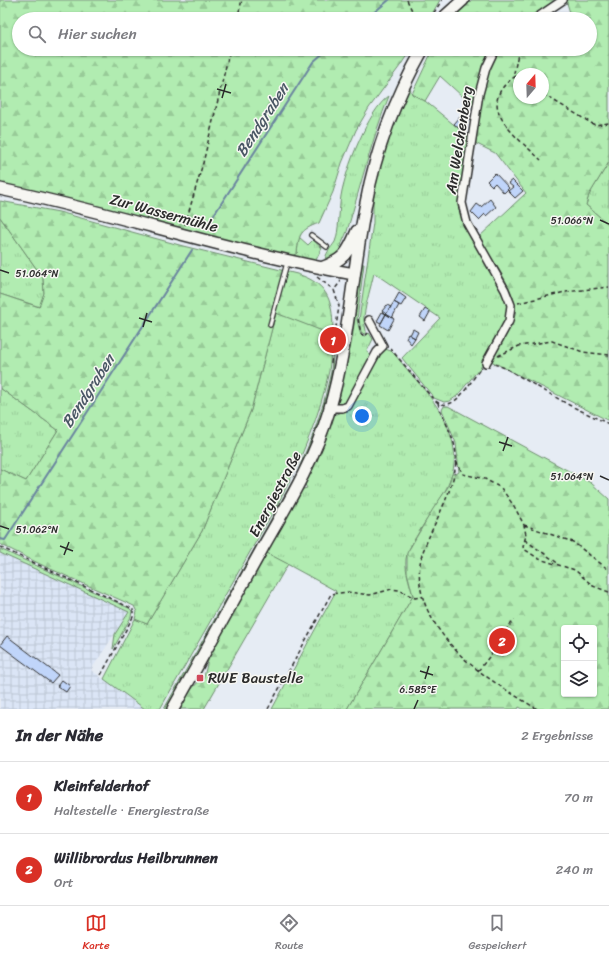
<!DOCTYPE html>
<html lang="de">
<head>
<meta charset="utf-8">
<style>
	:root { --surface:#fff; --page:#f2f2f3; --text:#2b2b33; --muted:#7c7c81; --line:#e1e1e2; --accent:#d93025 }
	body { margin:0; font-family:Sriracha,sans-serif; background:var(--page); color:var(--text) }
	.controls { position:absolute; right:12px; bottom:12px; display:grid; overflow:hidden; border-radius:4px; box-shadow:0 1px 3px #0004 }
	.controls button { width:36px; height:36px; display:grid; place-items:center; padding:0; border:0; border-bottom:1px solid var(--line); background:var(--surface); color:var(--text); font:20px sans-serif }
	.compass { position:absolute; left:513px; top:68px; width:36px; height:36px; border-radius:50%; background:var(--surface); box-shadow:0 1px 3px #0004; rotate:19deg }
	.you { position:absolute; left:362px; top:416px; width:14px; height:14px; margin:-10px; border:3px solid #fff; border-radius:50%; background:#1a73e8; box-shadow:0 0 0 6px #1a73e833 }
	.badge { display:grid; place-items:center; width:26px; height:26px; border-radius:50%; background:var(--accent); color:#fff; font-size:13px; font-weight:700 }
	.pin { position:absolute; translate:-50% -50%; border:2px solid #fff; box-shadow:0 1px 4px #0006 }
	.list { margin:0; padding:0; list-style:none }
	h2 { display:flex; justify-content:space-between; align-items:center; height:52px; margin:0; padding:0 16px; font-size:17px }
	h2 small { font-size:13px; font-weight:400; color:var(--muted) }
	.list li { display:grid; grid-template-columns:26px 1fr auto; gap:12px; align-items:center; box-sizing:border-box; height:72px; padding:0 16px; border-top:1px solid var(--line) }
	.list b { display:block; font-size:15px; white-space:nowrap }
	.list p { margin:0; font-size:13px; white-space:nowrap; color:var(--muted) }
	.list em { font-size:13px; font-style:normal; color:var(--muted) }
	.icon { flex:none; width:22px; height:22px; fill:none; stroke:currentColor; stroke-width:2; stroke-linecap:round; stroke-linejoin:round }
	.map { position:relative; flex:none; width:609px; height:709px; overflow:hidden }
	.search { position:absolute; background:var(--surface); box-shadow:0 1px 3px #0004; left:12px; right:12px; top:12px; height:44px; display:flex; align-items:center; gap:10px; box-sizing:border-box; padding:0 14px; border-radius:22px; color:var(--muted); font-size:15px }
	.sheet { height:196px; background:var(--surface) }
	nav { display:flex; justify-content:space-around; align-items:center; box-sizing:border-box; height:56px; border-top:1px solid var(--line); background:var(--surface); font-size:11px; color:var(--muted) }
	nav a { display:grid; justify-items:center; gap:2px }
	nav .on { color:var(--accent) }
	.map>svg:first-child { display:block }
	.industrial { fill:url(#industrial-grid) }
	.grass { fill:url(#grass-tufts); stroke:#6e8c6e }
	.forest { fill:url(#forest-firs); stroke:#6e8c6e; fill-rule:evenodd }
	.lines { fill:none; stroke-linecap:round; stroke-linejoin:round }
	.stream { stroke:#6a849f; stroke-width:2 }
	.building { fill:#c0d5fa; stroke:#2b2b2b }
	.lane-casing { stroke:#2b2b2b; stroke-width:6 }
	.street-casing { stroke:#2b2b2b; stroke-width:10 }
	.secondary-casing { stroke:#2b2b2b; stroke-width:14 }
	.path { stroke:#2b2b2b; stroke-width:1.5; stroke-dasharray:4 3; stroke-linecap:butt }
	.lane { stroke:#f6f6f2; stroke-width:3.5 }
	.street { stroke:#f6f6f2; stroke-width:7 }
	.secondary { stroke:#f6f6f2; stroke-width:11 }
	.ticks { fill:none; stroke:#2b2b2b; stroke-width:1.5 }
	.poi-dot { fill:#d1495b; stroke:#f6f6f2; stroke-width:1.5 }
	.labels { text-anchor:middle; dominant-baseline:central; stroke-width:3; stroke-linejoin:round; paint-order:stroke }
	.street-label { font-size:15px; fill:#2b2b2b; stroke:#f6f6f2 }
	.poi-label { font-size:15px; fill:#2b2b2b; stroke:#f6f6f2; text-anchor:start }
	.water-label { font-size:16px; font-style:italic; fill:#4a5765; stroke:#f6f6f2 }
	.ticks-label { font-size:10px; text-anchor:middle; fill:#2b2b2b; stroke:#f6f6f2; stroke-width:3; stroke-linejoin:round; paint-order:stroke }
</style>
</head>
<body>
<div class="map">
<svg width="609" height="709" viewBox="0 0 609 709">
	<defs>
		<pattern id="industrial-grid" width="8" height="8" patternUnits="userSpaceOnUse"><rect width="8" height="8" fill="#dbe5f6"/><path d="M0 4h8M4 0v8" fill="none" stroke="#bcc5d3"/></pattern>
		<pattern id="grass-tufts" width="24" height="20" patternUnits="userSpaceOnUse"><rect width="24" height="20" fill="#b1ecb1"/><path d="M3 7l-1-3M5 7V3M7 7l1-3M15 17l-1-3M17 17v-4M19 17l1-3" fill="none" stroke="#98cb98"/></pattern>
		<pattern id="forest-firs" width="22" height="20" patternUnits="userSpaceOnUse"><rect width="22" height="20" fill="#b1ecb1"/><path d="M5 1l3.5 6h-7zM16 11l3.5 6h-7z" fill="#98cb98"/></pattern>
	</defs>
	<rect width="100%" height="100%" fill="#e6ecf4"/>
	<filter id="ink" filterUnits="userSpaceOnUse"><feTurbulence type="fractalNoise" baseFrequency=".025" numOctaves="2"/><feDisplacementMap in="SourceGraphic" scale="8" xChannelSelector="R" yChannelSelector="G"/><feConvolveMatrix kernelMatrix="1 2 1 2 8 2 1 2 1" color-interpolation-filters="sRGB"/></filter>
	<g filter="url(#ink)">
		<!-- industrial -->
		<path class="industrial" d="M 0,553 L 129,612 L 91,670 L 145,709 L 0,709 Z"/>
		<!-- grass -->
		<path class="grass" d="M 409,86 L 412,94 L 425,101 L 469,137 L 460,203 L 509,305 L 507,320 L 484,363 L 457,396 L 450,401 L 444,402 L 434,398 L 402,358 L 440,318 L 374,273 C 371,287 366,302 364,316 C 363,323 367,328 366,335 L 361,332 L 359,320 L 373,223 L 373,196 L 383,154 Z
			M 389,96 C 372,139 361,184 348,228 C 346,237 337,249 339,257 L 325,262 C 325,253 331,248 335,242 C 339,233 339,207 341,196 C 345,171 368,110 389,96 Z
			M 609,162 L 609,225 L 586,205 L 589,195 Z
			M 0,217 L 43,278 L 44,293 L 40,307 L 0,294 Z
			M 299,237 L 308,245 L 313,240 L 322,248 L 316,260 L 306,261 L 289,258 L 297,253 Z
			M 362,264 L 364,264 L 357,320 L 361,335 L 365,336 L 369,333 L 373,339 L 367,351 L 371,358 L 347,403 L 340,405 L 338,403 L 352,339 Z
			M 276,312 L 333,335 C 330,347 331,359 329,371 C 320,415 302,457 282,496 L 160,709 L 145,709 L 104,679 L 135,619 L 147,624 L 202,531 L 251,410 Z
			M 333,347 C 334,393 314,438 295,480 L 166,709 L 164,709 L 296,475 L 314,432 L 324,401 L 331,372 Z
			M 385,349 L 391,351 L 396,356 C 415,380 440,403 450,433 C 465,476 439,498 419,532 C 415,539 410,546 407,554 C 403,567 410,583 413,596 L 347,709 L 272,709 L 336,591 L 265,552 L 300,490 L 307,488 L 304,483 L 317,458 L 334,415 L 346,410 L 378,355 Z
			M 0,388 L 58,430 L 26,481 L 0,469 Z
			M 0,549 L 129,608 L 132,611 L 131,617 L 113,649 L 115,634 L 129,612 L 0,553 Z"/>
		<!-- forest -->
		<path class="forest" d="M 0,0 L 440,0 L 429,19 L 19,19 L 19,49 L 411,49 L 400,66 L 369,108 L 356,130 L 342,163 L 333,192 L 319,223 C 300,230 299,234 297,253 L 289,258 L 0,185 Z
			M 472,0 L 560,0 L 531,19 L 453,19 L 464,6 Z
			M 566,0 L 609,0 L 609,162 L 589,195 L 586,205 L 609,225 L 609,421 L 489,360 C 498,346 511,331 515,315 C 520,295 489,255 478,238 L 526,193 L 495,153 L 473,142 L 486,73 L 498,49 L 590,49 L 590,19 L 572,19 ZM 519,74 L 543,74 L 543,98 L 519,98 Z
			M 433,49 L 494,49 L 474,107 L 440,76 L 425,101 L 412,94 Z
			M 0,201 L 59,212 L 183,246 L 297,274 C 330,284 333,303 333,335 L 276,313 L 251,410 L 202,531 L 147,624 L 135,619 L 137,612 L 134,606 L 44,566 L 0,544 L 0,469 L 26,481 L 58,430 L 0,388 L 0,294 L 39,307 L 44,293 L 43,278 L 0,217 Z
			M 448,406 L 591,483 L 609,499 L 609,709 L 523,709 L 519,707 L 518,709 L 347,709 L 413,596 L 407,572 L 407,553 L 433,509 L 448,487 L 452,474 L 456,474 L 459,472 L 456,443 L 442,410 L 444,406 ZM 564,628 L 594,628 L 594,694 L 564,694 Z
			M 265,552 L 288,564 L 204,709 L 179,709 L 189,692 L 200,680 L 203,681 L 209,656 L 223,627 Z"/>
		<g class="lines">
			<!-- stream -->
			<path class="stream" d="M 366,19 L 389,0
				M 206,227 L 313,62 L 328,49
				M 0,539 L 5,540 L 192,250"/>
		</g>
		<!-- building -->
		<path class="building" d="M 460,117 L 467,122 L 461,130 L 454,124 Z
			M 495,173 L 509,188 L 504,193 L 495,183 L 492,186 L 487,181 Z
			M 512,180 L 523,191 L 515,198 L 508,191 L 513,187 L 508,183 Z
			M 490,199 L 496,207 L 486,216 L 485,214 L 479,220 L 471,212 L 477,204 L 481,207 Z
			M 399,293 L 406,298 L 401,306 L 394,302 Z
			M 394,302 L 399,305 L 392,318 L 386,314 Z
			M 387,305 L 391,307 L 386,314 L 382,311 Z
			M 425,309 L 430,312 L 425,321 L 420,317 Z
			M 382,312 L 386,314 L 381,323 L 377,321 Z
			M 386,314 L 394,319 L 388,330 L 380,325 Z
			M 413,329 L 418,332 L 415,338 L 410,335 Z
			M 408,334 L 415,338 L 411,344 L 406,338 Z
			M 7,636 L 58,675 L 51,683 L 0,645 Z
			M 62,680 L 70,686 L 66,692 L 57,686 Z"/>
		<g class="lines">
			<defs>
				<path id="lane" d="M 311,235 L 327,247
					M 270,325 L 287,263"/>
				<path id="street" d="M 535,19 L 563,0
					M 486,363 L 509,321 L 511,305 L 505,290 L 467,223 L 462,203 L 479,94 L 486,68 L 495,49
					M 330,408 L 342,408 L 348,406 L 377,352 L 383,346 L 369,320"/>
				<path id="secondary" d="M 442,19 L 463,0
					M 0,189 C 119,214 235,253 354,274
					M 321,268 C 344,260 348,253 357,231
					M 173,709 C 203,656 232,603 262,549 C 287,505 314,461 329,411 C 349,343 352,272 366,203 C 376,149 396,97 423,49"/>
			</defs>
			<!-- lane casing -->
			<use href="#lane" class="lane-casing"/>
			<!-- street casing -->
			<use href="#street" class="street-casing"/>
			<!-- secondary casing -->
			<use href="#secondary" class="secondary-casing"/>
			<!-- path -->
			<path class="path" d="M 407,0 L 416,19
				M 237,19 L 242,0
				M 430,19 L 442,0
				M 408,57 L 409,49
				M 516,76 C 471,105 517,137 541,160
				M 519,79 L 514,73 L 519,49
				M 543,94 L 591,123 L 595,125 L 609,123
				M 185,225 L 203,163 L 230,49
				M 317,277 L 334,290
				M 518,303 L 565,292 L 609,287
				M 358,319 L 361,334 L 365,336 L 368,333
				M 390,348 L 434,400 C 455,417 470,380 482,367
				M 498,356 L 519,346 L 552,341 L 583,352 L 609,355
				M 331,363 L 339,306 L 334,290 L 341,281
				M 494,364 L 505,368 L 569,405 L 609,424
				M 438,403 C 444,423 457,439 456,460 C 455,489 434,522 424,549 C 416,569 419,592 428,611 C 452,659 493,682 537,709
				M 456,461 L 463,474 L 485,479 L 501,488 L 514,506 L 524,525 L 526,535 L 523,547 L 524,549 L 539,559 L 575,570 L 593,586 L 609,592
				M 524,525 L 573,542 L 609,570
				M 525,540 L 559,564
				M 0,547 L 133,609 L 133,617 L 101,675
				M 478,671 L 500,643 C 501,633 508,627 515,620
				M 268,709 L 331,594 L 348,592 L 370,595 L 392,589 L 399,590 L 415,598 L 422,597"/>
			<!-- lane -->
			<use href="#lane" class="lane"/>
			<!-- street -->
			<use href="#street" class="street"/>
			<!-- secondary -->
			<use href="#secondary" class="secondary"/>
		</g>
	</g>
	<!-- ticks -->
	<path class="ticks" d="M 217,89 L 231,93M 222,98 L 226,84M 600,220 L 609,224M 0,270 L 9,273M 139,318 L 152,322M 143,327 L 147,313M 499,442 L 512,446M 503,451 L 508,437M 600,476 L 609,480M 0,526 L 9,529M 60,546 L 73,551M 64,555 L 69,542M 420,671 L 433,675M 425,679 L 429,666M 414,709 L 418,700"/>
	<!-- markers -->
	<rect class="poi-dot" x="196" y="674" width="8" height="8" rx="2"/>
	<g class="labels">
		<!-- street labels -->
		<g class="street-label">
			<text transform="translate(459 140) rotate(-81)">Am Welchenberg</text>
			<text transform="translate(164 213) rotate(15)">Zur Wassermühle</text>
			<text transform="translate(275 494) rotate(-62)">Energiestraße</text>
		</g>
		<!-- poi labels -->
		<g class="poi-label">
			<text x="208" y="678">RWE Baustelle</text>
		</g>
		<!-- water labels -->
		<g class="water-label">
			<text transform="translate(262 120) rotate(-57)">Bendgraben</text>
			<text transform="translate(88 391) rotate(-57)">Bendgraben</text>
		</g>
	</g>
	<g class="ticks-label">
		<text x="572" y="224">51.066°N</text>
		<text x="37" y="277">51.064°N</text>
		<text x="572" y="480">51.064°N</text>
		<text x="37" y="533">51.062°N</text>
		<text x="418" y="693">6.585°E</text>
	</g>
</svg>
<div class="controls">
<button><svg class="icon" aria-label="locate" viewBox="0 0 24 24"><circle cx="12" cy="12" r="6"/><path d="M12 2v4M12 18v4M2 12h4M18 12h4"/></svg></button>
<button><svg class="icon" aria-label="layers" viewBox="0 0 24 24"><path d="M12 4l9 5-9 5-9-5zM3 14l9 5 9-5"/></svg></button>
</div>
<svg class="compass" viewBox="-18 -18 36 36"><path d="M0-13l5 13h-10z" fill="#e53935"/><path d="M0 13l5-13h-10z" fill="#7c7c81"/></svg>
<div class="you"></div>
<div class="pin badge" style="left:333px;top:340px">1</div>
<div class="pin badge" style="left:502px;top:641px">2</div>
<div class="search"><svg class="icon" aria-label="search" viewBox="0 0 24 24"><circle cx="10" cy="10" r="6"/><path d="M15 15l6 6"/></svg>Hier suchen</div>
</div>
<section class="sheet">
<h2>In der Nähe<small>2 Ergebnisse</small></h2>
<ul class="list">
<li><span class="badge">1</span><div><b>Kleinfelderhof</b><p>Haltestelle · Energiestraße</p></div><em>70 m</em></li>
<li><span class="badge">2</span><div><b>Willibrordus Heilbrunnen</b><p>Ort</p></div><em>240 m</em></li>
</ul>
</section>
<nav>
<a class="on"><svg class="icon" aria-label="map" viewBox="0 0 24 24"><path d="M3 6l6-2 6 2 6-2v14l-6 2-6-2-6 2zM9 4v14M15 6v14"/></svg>Karte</a>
<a><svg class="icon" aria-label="directions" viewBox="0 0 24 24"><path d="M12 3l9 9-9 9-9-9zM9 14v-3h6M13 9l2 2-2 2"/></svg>Route</a>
<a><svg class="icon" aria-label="saved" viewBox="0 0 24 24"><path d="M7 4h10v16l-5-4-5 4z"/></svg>Gespeichert</a>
</nav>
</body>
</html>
